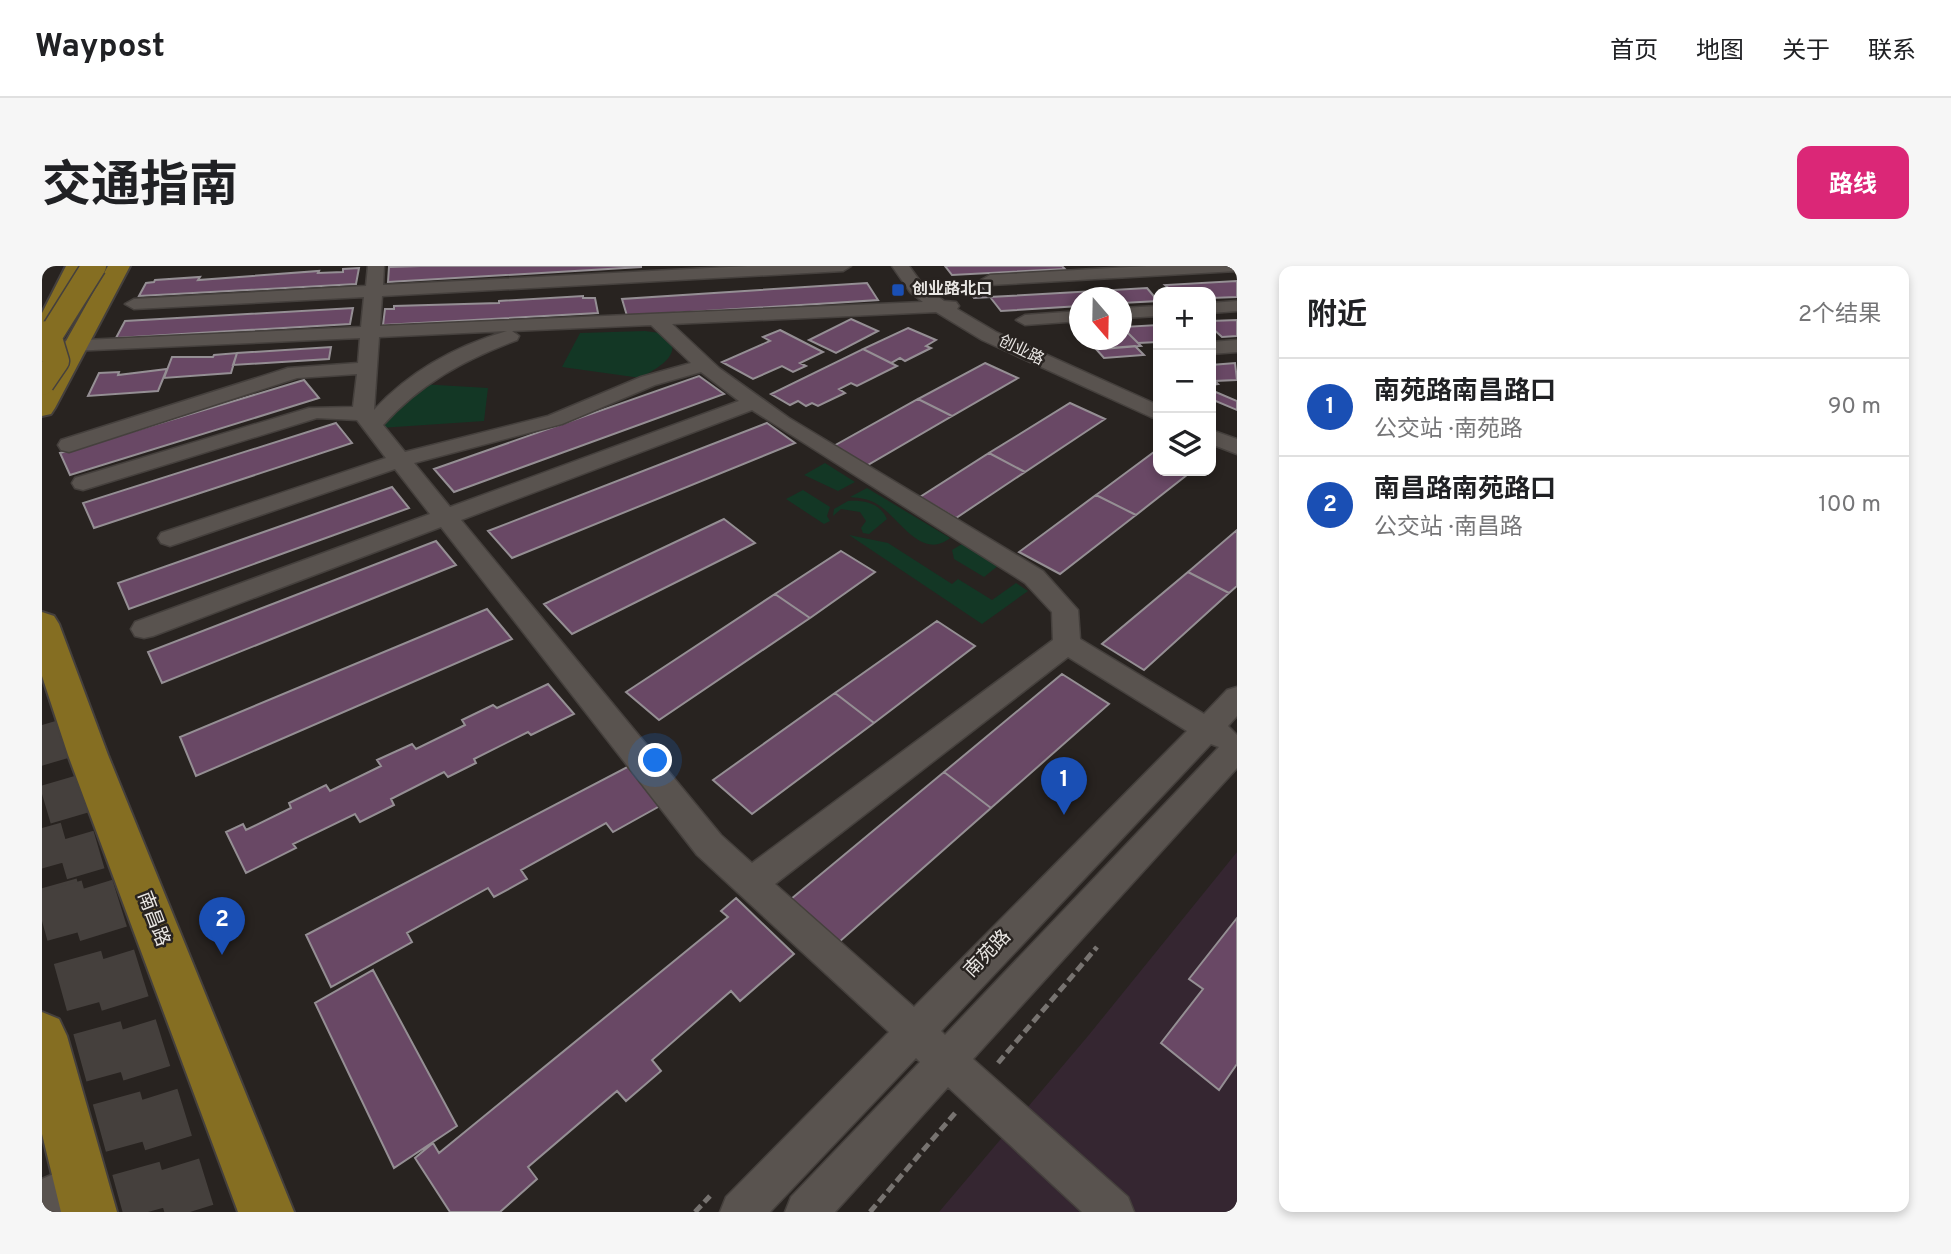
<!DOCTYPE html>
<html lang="zh">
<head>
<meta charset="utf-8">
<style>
	:root { --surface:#fff; --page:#f6f6f6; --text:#202124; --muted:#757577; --line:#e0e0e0; --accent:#db2777 }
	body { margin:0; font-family:Overpass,"Noto Sans SC",sans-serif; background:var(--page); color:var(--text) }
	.controls { position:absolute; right:21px; top:21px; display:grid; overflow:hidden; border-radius:14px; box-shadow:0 4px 10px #0003 }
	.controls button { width:63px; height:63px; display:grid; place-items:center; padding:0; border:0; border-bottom:2px solid var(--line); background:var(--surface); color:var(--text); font:35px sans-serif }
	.compass { position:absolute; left:1027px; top:21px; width:63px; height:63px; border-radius:50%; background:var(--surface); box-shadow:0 4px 10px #0003; rotate:160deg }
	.you { position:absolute; left:614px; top:495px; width:24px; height:24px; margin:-18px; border:5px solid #fff; border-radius:50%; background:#1a73e8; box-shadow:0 0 0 10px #1a73e833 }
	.badge { display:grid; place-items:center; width:46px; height:46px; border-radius:50%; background:var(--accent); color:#fff; font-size:23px; font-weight:700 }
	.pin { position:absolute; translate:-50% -58px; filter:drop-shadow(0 2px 4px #0008) }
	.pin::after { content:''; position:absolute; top:37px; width:24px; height:21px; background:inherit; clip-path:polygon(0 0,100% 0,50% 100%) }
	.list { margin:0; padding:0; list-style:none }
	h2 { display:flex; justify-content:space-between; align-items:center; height:91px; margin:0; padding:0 28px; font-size:30px }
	h2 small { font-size:23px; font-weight:400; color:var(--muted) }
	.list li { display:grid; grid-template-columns:46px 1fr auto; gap:21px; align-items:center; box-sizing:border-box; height:98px; padding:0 28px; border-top:2px solid var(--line) }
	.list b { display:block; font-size:26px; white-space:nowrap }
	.list p { margin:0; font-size:23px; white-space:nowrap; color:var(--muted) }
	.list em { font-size:23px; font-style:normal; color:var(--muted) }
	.icon { flex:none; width:38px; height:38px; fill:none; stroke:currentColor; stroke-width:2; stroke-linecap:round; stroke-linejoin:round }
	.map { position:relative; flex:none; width:1195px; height:946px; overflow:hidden; border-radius:14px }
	header { display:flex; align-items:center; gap:42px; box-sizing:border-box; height:98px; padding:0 35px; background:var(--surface); border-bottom:2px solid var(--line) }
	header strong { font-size:33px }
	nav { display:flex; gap:38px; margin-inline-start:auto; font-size:24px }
	.intro { display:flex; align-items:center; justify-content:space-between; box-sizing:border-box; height:168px; padding:0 42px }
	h1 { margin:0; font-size:49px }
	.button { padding:18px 32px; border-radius:14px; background:var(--accent); color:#fff; font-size:24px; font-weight:700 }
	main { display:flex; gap:42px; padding:0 42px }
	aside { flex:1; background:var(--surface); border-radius:14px; box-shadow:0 4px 10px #0003 }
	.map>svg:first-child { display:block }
	.industrial { fill:#352631 }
	.green { fill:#133725 }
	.building { fill:#694865; stroke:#958f94; stroke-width:2 }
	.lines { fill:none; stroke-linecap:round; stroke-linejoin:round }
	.highway-tunnel-far1 { stroke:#45403d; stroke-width:39; stroke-dasharray:39 19; stroke-linecap:butt }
	.highway-tunnel { stroke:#45403d; stroke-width:49; stroke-dasharray:49 24; stroke-linecap:butt }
	.minor-casing { stroke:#45403d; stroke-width:3 }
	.major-casing { stroke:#45403d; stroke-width:4 }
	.path { stroke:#777370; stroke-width:5; stroke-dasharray:9 4.5; stroke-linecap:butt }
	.minor { fill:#59534f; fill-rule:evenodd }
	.major { fill:#856e22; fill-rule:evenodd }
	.major-bridge-casing { stroke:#45403d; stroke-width:27; stroke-linecap:butt }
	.major-bridge { stroke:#856e22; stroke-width:24 }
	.transit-dot { fill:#1a4fb4; stroke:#282320; stroke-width:2.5 }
	.labels { text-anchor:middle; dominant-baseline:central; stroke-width:5; stroke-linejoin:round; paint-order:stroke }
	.far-poi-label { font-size:16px; font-weight:bold; fill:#e9e6e3; stroke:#282320; text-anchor:start }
	.far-street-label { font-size:16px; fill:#e9e6e3; stroke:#282320 }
	.street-label { font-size:19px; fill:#e9e6e3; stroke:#282320 }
</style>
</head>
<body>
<header>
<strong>Waypost</strong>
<nav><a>首页</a><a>地图</a><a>关于</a><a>联系</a></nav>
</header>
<div class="intro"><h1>交通指南</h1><a class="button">路线</a></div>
<main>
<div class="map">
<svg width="1195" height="946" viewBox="0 0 1195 946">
	<rect width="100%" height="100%" fill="#282320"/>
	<!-- industrial -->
	<path class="industrial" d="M 1195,586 L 1195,946 L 897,946 L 1046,770 Z"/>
	<!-- green -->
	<path class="green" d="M 603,65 L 618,67 L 630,77 C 634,94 612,103 599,112 L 520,101 L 538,67 Z
		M 378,118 L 446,122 L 442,155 L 338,162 Z
		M 783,197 L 813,216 L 796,225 L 762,209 Z
		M 825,222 L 908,272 C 879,295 858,252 835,238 C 827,233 818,232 808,231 Z
		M 761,224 L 788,241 L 785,250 L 788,255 L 782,258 L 744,233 Z
		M 806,235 C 822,234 838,237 845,253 L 827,268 L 821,267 L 819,262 L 824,255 L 818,246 L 799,243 L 791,250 L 792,243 Z
		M 807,269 L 846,277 L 910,318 L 916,313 L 950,334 L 974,317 L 986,325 L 940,358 Z
		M 920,278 L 957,299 L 942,311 L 912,293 L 910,284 Z"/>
	<!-- building -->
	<path class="building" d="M 379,0 L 599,0 L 599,1 L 346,16 L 347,1 Z
		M 903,0 L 1020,0 L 1023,3 L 910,9 Z
		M 317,2 L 314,18 L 97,30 L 104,17 L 112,16 L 113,14 L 158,11 L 156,14 L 277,5 L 276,7 L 301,6 L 301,3 Z
		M 1195,15 L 1195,31 L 1169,32 L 1169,26 L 1131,26 L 1123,19 Z
		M 825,17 L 836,34 L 585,50 L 580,33 Z
		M 923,19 L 938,19 L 948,31 L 932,32 Z
		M 1105,22 L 1116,35 L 1080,37 L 1080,32 L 1060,32 L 1053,25 Z
		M 1053,25 L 1060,32 L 1038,32 L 1038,40 L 959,45 L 948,31 Z
		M 541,30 L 541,32 L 553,32 L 556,47 L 341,59 L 343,43 L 352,43 L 352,40 L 457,37 L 457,35 Z
		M 311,42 L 308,58 L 74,72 L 83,55 Z
		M 809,53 L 836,65 L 794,87 L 767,74 Z
		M 1195,54 L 1195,70 L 1180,71 L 1169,61 L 1169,55 Z
		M 1116,59 L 1116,76 L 1096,77 L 1080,61 Z
		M 866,62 L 894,74 L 884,80 L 889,82 L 863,95 L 858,92 L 849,97 L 821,83 Z
		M 738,64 L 781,86 L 758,97 L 764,100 L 751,106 L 740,100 L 711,113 L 680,96 L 728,75 L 721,71 Z
		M 1085,66 L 1099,80 L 1060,83 L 1052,74 L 1080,74 L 1080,67 Z
		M 1093,80 L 1102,89 L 1062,92 L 1054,83 Z
		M 289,81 L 287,93 L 191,99 L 195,87 Z
		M 821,83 L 855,100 L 815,120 L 809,117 L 797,123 L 803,127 L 776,140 L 770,137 L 764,140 L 756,135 L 748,139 L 729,128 Z
		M 195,87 L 189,107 L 122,112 L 130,91 L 171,91 L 172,89 Z
		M 943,97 L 976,112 L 910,150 L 876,133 Z
		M 1193,97 L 1195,114 L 1173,115 L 1176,118 L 1169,119 L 1169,99 Z
		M 125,103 L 116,125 L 46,130 L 57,107 L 77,106 L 76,109 Z
		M 657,110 L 682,128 L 412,226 L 392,203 Z
		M 262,114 L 277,132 L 28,209 L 18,187 Z
		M 1169,124 L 1195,135 L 1195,144 L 1169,133 Z
		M 876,133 L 910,150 L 824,200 L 790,181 Z
		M 1028,137 L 1063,153 L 983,206 L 947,187 Z
		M 294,157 L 310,177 L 52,262 L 41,237 Z
		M 725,157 L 753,177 L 470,292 L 446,265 Z
		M 1116,183 L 1116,205 L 1150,205 L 1094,249 L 1054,229 Z
		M 947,187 L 983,206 L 914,252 L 878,231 Z
		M 350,221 L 367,242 L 87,343 L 76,317 Z
		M 1054,229 L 1094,249 L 1018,308 L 977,286 Z
		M 682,253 L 713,277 L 530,368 L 502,338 Z
		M 1195,264 L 1195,320 L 1187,327 L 1146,306 Z
		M 394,275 L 414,299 L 120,417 L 106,386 Z
		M 799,285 L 833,306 L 768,352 L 733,328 Z
		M 1146,306 L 1187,327 L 1102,404 L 1060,378 Z
		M 733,328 L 768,352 L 617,454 L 584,426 Z
		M 445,343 L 470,373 L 154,510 L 138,471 Z
		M 895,355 L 933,380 L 832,457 L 793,427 Z
		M 1020,408 L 1067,438 L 949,542 L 902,506 Z
		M 506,418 L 532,448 L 489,469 L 486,466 L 432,493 L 434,497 L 406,511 L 402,506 L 349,533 L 352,539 L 318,556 L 313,548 L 251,578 L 254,582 L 204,607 L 184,566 L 201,558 L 204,564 L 249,542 L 247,537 L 284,519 L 288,525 L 339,500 L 335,494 L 370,478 L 374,483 L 423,459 L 420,454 L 451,439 L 455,442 Z
		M 793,427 L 832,457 L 710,548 L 671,514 Z
		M 593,497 L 625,536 L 571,566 L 564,557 L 479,604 L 485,613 L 452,631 L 446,622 L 365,667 L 370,676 L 289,721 L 264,669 Z
		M 902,506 L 949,542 L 796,677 L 749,633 Z
		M 694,632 L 752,688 L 698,735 L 689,725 L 610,794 L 619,805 L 584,835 L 575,825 L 486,901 L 495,913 L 458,946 L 408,946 L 373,892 L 391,877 L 397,887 L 686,651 L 679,645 Z
		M 1195,652 L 1195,798 L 1177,824 L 1119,777 L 1161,723 L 1147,713 Z
		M 331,704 L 415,860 L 352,902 L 273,737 Z"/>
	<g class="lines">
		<!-- highway-tunnel-far1 -->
		<path class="highway-tunnel-far1" d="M 0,459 L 48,622
			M 0,562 L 17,622"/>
		<!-- highway-tunnel -->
		<path class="highway-tunnel" d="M 16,621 L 106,946
			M 47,621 L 148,946"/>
		<defs>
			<path id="minor" d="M 326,0 L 342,0 L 341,19 L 706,0 L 809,0 L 801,5 L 340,30 L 338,60 L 881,36 L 868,26 L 850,0 L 867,0 L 880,18 L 902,35 L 914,36 L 917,40 L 915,43 L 954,66 L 1116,139 L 1116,153 L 1109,151 L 940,74 L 894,46 L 630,58 L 677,102 L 747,152 L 1001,305 L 1036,344 L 1038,373 L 1162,448 L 1185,424 L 1195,421 L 1195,450 L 1186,460 L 1195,469 L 1195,502 L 931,793 L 1086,931 L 1092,946 L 1040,946 L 906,821 L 793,946 L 743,946 L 749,931 L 878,796 L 874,792 L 728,946 L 678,946 L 684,931 L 847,766 L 655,589 L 399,261 L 111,370 L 102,372 L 93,370 L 89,363 L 93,356 L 388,248 L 353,203 L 137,277 L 128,280 L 119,277 L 116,272 L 119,267 L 344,192 L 315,154 L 275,152 L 41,224 L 33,222 L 30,217 L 33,212 L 267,142 L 311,141 L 315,108 L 255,112 L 27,186 L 19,184 L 16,179 L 19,174 L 246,102 L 316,97 L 318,72 L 6,86 L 0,84 L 0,76 L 319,61 L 322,31 L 92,43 L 83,38 L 92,33 L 324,20 ZM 609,59 L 649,97 L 599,111 L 506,150 L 363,186 L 341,159 C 379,117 422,94 475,74 L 477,70 L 470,65 ZM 465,65 C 414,80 368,105 332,144 L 337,71 ZM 659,106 L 697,135 L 408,241 L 372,197 L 520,158 L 613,119 ZM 710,144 L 983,317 L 1010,346 L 1011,374 L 710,597 L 679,569 L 419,254 ZM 1026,391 L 1145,465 L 872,741 L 733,618 ZM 1169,478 L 1177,481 L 903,769 L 899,765 Z
				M 1105,0 L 1195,0 L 1195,5 L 948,19 L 939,14 L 948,9 Z
				M 1195,35 L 1195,45 L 1169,47 L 1169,37 Z
				M 1116,40 L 1116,50 L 1080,52 L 1080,42 Z
				M 1038,45 L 1038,55 L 983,59 L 974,54 L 983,49 Z
				M 1195,74 L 1195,86 L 1169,88 L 1169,76 Z
				M 1169,164 L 1195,173 L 1195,188 L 1169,178 Z
				M 41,895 L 56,901 L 62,916 L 56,931 L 22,946 L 0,946 L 0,913 Z"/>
			<path id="major" d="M 24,0 L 46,0 L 15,64 L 11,69 L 0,70 L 0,47 Z
				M 66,0 L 88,0 L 13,142 L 9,148 L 0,150 L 0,118 Z
				M 0,346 L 12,350 L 17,358 L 66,489 L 252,946 L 196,946 L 26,489 L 0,410 Z
				M 0,746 L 17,753 L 25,770 L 75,946 L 19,946 L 0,868 Z"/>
		</defs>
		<!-- minor casing -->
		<use href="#minor" class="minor-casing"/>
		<!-- major casing -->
		<use href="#major" class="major-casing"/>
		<!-- path -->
		<path class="path" d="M 956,797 L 1055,681
			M 653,946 L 668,930
			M 828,946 L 914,846"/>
		<!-- minor -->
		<use href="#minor" class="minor"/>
		<!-- major -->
		<use href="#major" class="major"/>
		<defs>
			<path id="major-bridge" d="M 0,67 L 8,72 L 15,95 L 0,117
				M 0,83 L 52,0"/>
		</defs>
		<!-- major-bridge casing -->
		<use href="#major-bridge" class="major-bridge-casing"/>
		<!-- major-bridge -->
		<use href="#major-bridge" class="major-bridge"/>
	</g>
	<!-- markers -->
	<rect class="transit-dot" x="849" y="17" width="14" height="14" rx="3.5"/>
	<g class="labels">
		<!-- far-poi labels -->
		<g class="far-poi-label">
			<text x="870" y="24">创业路北口</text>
		</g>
		<!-- far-street labels -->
		<g class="far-street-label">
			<text transform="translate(979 85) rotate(26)">创业路</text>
		</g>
		<!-- street labels -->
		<g class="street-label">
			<text transform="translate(111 653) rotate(69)">南昌路</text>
			<text transform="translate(946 688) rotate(-46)">南苑路</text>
		</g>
	</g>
</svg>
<div class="controls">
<button>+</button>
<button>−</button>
<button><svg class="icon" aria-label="layers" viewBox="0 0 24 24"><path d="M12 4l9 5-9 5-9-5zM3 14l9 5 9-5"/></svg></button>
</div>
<svg class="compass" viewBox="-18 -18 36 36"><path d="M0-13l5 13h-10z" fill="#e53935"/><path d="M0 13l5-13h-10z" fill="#757577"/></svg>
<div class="you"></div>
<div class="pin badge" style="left:1022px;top:549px;background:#1a4fb4">1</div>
<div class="pin badge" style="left:180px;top:689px;background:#1a4fb4">2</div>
</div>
<aside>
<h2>附近<small>2个结果</small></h2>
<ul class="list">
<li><span class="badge" style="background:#1a4fb4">1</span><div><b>南苑路南昌路口</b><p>公交站 · 南苑路</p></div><em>90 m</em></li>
<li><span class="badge" style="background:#1a4fb4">2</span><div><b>南昌路南苑路口</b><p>公交站 · 南昌路</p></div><em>100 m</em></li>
</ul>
</aside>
</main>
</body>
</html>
